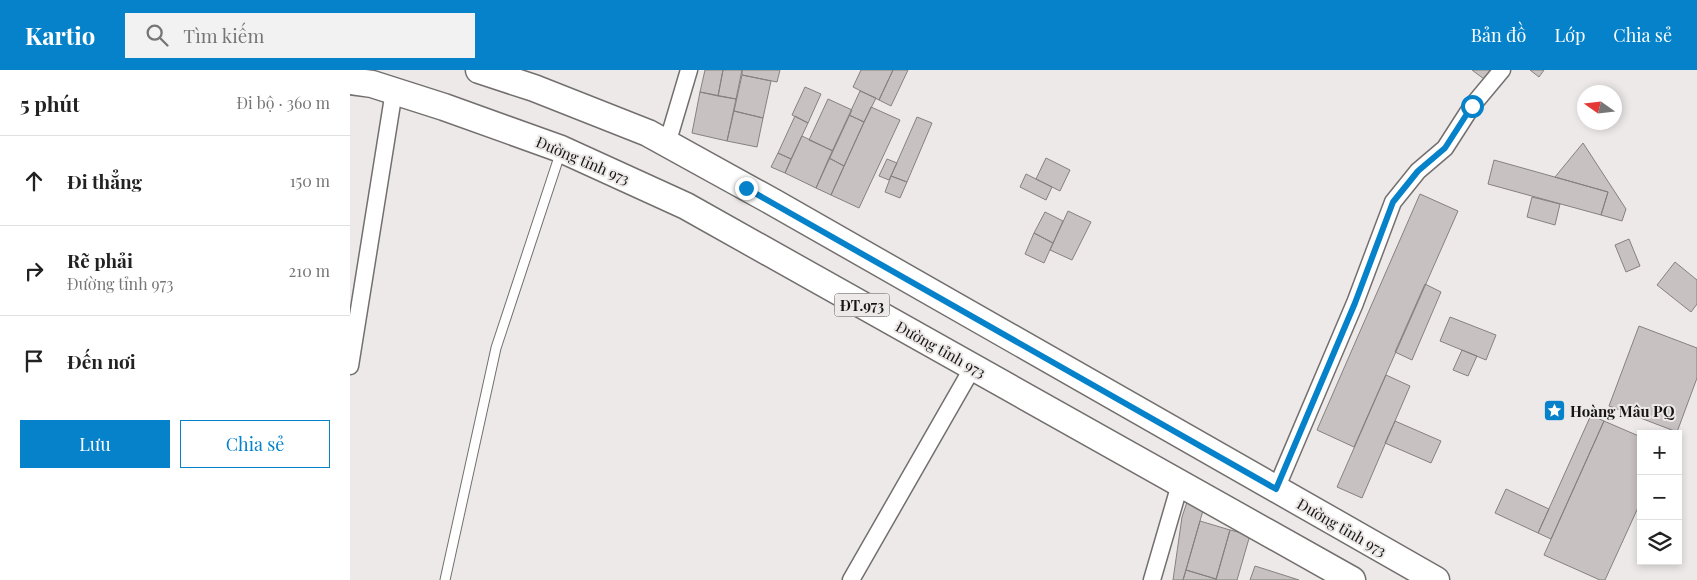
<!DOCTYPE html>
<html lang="vi">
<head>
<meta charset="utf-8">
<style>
	:root { --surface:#fff; --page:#f2f2f2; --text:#222; --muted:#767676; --line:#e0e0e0; --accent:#0582ca }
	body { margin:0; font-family:"Playfair Display",serif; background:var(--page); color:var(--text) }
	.controls { position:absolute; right:15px; bottom:15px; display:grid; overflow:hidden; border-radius:0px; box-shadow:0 2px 8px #0003 }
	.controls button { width:45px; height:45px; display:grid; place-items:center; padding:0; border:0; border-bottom:1px solid var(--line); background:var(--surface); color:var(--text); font:25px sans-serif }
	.compass { position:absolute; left:1227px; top:15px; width:45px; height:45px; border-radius:50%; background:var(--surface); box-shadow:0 2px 8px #0003; rotate:284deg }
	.stop { position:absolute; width:15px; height:15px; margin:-11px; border:4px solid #0582ca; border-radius:50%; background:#fff }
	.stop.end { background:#0582ca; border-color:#fff; box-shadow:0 1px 5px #0008 }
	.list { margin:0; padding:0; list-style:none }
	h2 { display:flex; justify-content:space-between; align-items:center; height:65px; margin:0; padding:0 20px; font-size:21px }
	h2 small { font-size:16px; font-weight:400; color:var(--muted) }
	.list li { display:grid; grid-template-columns:32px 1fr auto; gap:15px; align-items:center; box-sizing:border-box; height:90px; padding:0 20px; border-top:1px solid var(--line) }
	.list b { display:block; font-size:19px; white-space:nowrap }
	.list p { margin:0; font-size:16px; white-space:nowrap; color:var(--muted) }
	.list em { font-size:16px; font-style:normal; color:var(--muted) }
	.actions { display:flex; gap:10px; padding:15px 20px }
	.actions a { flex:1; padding:11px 0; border:1px solid var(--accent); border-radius:0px; text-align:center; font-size:18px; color:var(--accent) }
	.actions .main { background:var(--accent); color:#fff }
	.icon { flex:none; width:28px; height:28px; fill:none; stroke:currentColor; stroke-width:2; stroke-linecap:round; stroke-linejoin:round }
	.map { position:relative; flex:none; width:1347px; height:510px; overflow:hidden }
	header { display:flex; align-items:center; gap:30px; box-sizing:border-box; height:70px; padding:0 25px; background:var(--accent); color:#fff }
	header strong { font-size:24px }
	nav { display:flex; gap:28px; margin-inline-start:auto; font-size:18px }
	.search { width:350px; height:45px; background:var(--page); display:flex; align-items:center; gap:12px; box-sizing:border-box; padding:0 18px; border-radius:0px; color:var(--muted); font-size:19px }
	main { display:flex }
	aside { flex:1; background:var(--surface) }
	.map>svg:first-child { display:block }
	.building { fill:#c7c2c1; stroke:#858180 }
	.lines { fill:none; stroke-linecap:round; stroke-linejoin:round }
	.service-casing { stroke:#736f6e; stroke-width:11 }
	.minor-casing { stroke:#736f6e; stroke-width:19 }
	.primary-casing { stroke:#736f6e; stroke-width:29 }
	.service { stroke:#fff; stroke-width:9 }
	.minor { stroke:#fff; stroke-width:16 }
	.primary { stroke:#fff; stroke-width:26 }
	.route { stroke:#0582ca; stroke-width:6 }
	.labels { text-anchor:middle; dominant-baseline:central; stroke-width:4; stroke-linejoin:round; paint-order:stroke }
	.shield { fill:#ede9e8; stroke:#565554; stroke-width:1 }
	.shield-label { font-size:14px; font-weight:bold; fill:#161514 }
	.street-label { font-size:15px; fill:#161514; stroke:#ede9e8 }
	.poi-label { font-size:15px; font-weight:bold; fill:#161514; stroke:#ede9e8; text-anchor:start }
</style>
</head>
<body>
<header>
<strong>Kartio</strong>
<div class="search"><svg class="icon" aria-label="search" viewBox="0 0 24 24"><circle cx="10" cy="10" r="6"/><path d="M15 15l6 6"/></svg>Tìm kiếm</div>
<nav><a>Bản đồ</a><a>Lớp</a><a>Chia sẻ</a></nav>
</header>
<main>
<aside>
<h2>5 phút<small>Đi bộ · 360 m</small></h2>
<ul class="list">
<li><svg class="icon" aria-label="ahead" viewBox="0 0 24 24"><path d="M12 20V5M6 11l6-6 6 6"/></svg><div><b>Đi thẳng</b></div><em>150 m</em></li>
<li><svg class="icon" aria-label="right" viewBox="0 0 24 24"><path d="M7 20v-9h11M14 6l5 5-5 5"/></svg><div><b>Rẽ phải</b><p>Đường tỉnh 973</p></div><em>210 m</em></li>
<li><svg class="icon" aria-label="arrive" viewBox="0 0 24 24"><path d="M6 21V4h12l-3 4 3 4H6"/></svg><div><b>Đến nơi</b></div></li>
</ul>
<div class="actions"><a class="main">Lưu</a><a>Chia sẻ</a></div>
</aside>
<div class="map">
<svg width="1347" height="510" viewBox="0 0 1347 510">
	<rect width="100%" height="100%" fill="#ede9e8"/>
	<!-- building -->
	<path class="building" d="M 355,0 L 373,0 L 368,26 L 350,22 Z
		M 373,0 L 392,0 L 386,29 L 368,26 Z
		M 392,0 L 430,0 L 427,12 L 392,5 Z
		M 511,0 L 543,0 L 529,30 L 503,17 Z
		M 543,0 L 558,0 L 541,36 L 529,30 Z
		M 1122,0 L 1148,0 L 1138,12 Z
		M 1180,0 L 1194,0 L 1189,7 Z
		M 392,5 L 421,11 L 413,48 L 384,41 Z
		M 455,17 L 471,24 L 458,53 L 442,45 Z
		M 510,21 L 526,28 L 514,52 L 499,45 Z
		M 350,22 L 386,29 L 377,71 L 342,63 Z
		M 478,29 L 502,40 L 483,81 L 459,70 Z
		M 521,37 L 550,50 L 509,138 L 481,125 Z
		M 384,41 L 413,48 L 407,77 L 377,71 Z
		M 499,45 L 514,52 L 494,96 L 479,88 Z
		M 445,46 L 458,53 L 441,89 L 428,83 Z
		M 567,47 L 582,53 L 557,112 L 541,106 Z
		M 452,66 L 483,81 L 466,118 L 435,103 Z
		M 1233,73 L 1276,139 L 1272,151 L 1251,145 L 1258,122 L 1205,107 Z
		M 428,83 L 441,89 L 435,103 L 421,97 Z
		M 479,88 L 494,96 L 481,125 L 466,118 Z
		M 696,88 L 720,100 L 710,121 L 686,109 Z
		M 537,89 L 547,93 L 539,110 L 529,106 Z
		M 1144,90 L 1258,122 L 1251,145 L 1138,114 Z
		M 676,104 L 702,117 L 696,130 L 670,117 Z
		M 541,106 L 557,112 L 550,128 L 535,122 Z
		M 1070,124 L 1108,141 L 1004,377 L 967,360 Z
		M 1182,127 L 1210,134 L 1205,155 L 1177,147 Z
		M 718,141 L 741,152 L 722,190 L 700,180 Z
		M 695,142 L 713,151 L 703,173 L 684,163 Z
		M 684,163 L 703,173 L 694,193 L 675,184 Z
		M 1279,169 L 1290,196 L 1276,202 L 1265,175 Z
		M 1325,192 L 1347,210 L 1347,234 L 1341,242 L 1307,215 Z
		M 1075,214 L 1091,222 L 1062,290 L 1045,282 Z
		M 1100,247 L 1146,265 L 1136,290 L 1090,271 Z
		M 1289,256 L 1347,278 L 1347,308 L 1327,362 L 1259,336 Z
		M 1112,280 L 1127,286 L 1118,306 L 1103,300 Z
		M 1036,305 L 1060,316 L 1012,428 L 987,417 Z
		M 1241,345 L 1254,351 L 1201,469 L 1188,463 Z
		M 1045,351 L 1091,371 L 1081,393 L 1035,373 Z
		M 1254,351 L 1291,367 L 1291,431 L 1255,510 L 1250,510 L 1194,485 Z
		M 1156,419 L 1199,439 L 1188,463 L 1145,443 Z
		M 837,432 L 854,437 L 833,510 L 823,510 L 832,447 Z
		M 850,451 L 880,460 L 866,509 L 836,500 Z
		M 880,460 L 900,465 L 887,510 L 866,510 Z
		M 905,496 L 949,510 L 900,510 Z
		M 836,500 L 866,509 L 866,510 L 833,510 Z"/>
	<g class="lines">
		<defs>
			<path id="service" d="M 95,510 L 146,278 L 211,81"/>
			<path id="minor" d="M 317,74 L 339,0
				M 0,296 L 44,21
				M 926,419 L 1005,233 L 1043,132 L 1068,101 L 1095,78 L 1122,36 L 1152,0
				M 501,510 L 623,297
				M 802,510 L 830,414"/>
			<path id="primary" d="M 129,0 L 184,18 L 298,63 L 423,132 L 1086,510
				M 0,11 L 22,14 L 94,37 L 211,79 L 336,136 L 1002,510"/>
		</defs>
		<!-- service casing -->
		<use href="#service" class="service-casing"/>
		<!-- minor casing -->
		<use href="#minor" class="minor-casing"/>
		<!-- primary casing -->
		<use href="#primary" class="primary-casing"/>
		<!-- service -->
		<use href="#service" class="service"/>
		<!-- minor -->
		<use href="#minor" class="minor"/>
		<!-- primary -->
		<use href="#primary" class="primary"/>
	</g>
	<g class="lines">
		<!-- route -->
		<path class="route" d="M 396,118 L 926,419 L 1005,233 L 1043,132 L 1068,101 L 1095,78 L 1122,36"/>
	</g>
	<!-- icons -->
	<defs>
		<symbol id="sight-square" viewBox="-11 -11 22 22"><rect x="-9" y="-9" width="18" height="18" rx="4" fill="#0582ca" stroke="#ede9e8"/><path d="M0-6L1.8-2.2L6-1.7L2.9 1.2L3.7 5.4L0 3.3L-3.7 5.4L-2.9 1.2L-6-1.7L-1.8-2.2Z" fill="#fff"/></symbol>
	</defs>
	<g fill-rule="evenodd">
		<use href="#sight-square" x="1192" y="328" width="25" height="25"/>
	</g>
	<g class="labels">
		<!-- shield labels -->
		<rect class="shield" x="484.5" y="223.5" width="55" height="23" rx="4"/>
		<g class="shield-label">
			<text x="512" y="235">ĐT.973</text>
		</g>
		<!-- street labels -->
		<g class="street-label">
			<text transform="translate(233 90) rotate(23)">Đường tỉnh 973</text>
			<text transform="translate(591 279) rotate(29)">Đường tỉnh 973</text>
			<text transform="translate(992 457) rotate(30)">Đường tỉnh 973</text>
		</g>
		<!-- poi labels -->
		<g class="poi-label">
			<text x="1220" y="341">Hoàng Mâu PQ</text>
		</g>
	</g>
</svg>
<div class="controls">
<button>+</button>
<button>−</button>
<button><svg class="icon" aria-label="layers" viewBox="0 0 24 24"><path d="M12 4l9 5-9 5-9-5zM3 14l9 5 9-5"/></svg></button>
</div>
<svg class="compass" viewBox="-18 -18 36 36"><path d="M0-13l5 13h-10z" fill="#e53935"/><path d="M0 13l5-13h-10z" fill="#767676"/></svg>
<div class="stop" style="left:1122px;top:36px"></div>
<div class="stop end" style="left:396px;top:118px"></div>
</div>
</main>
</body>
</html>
